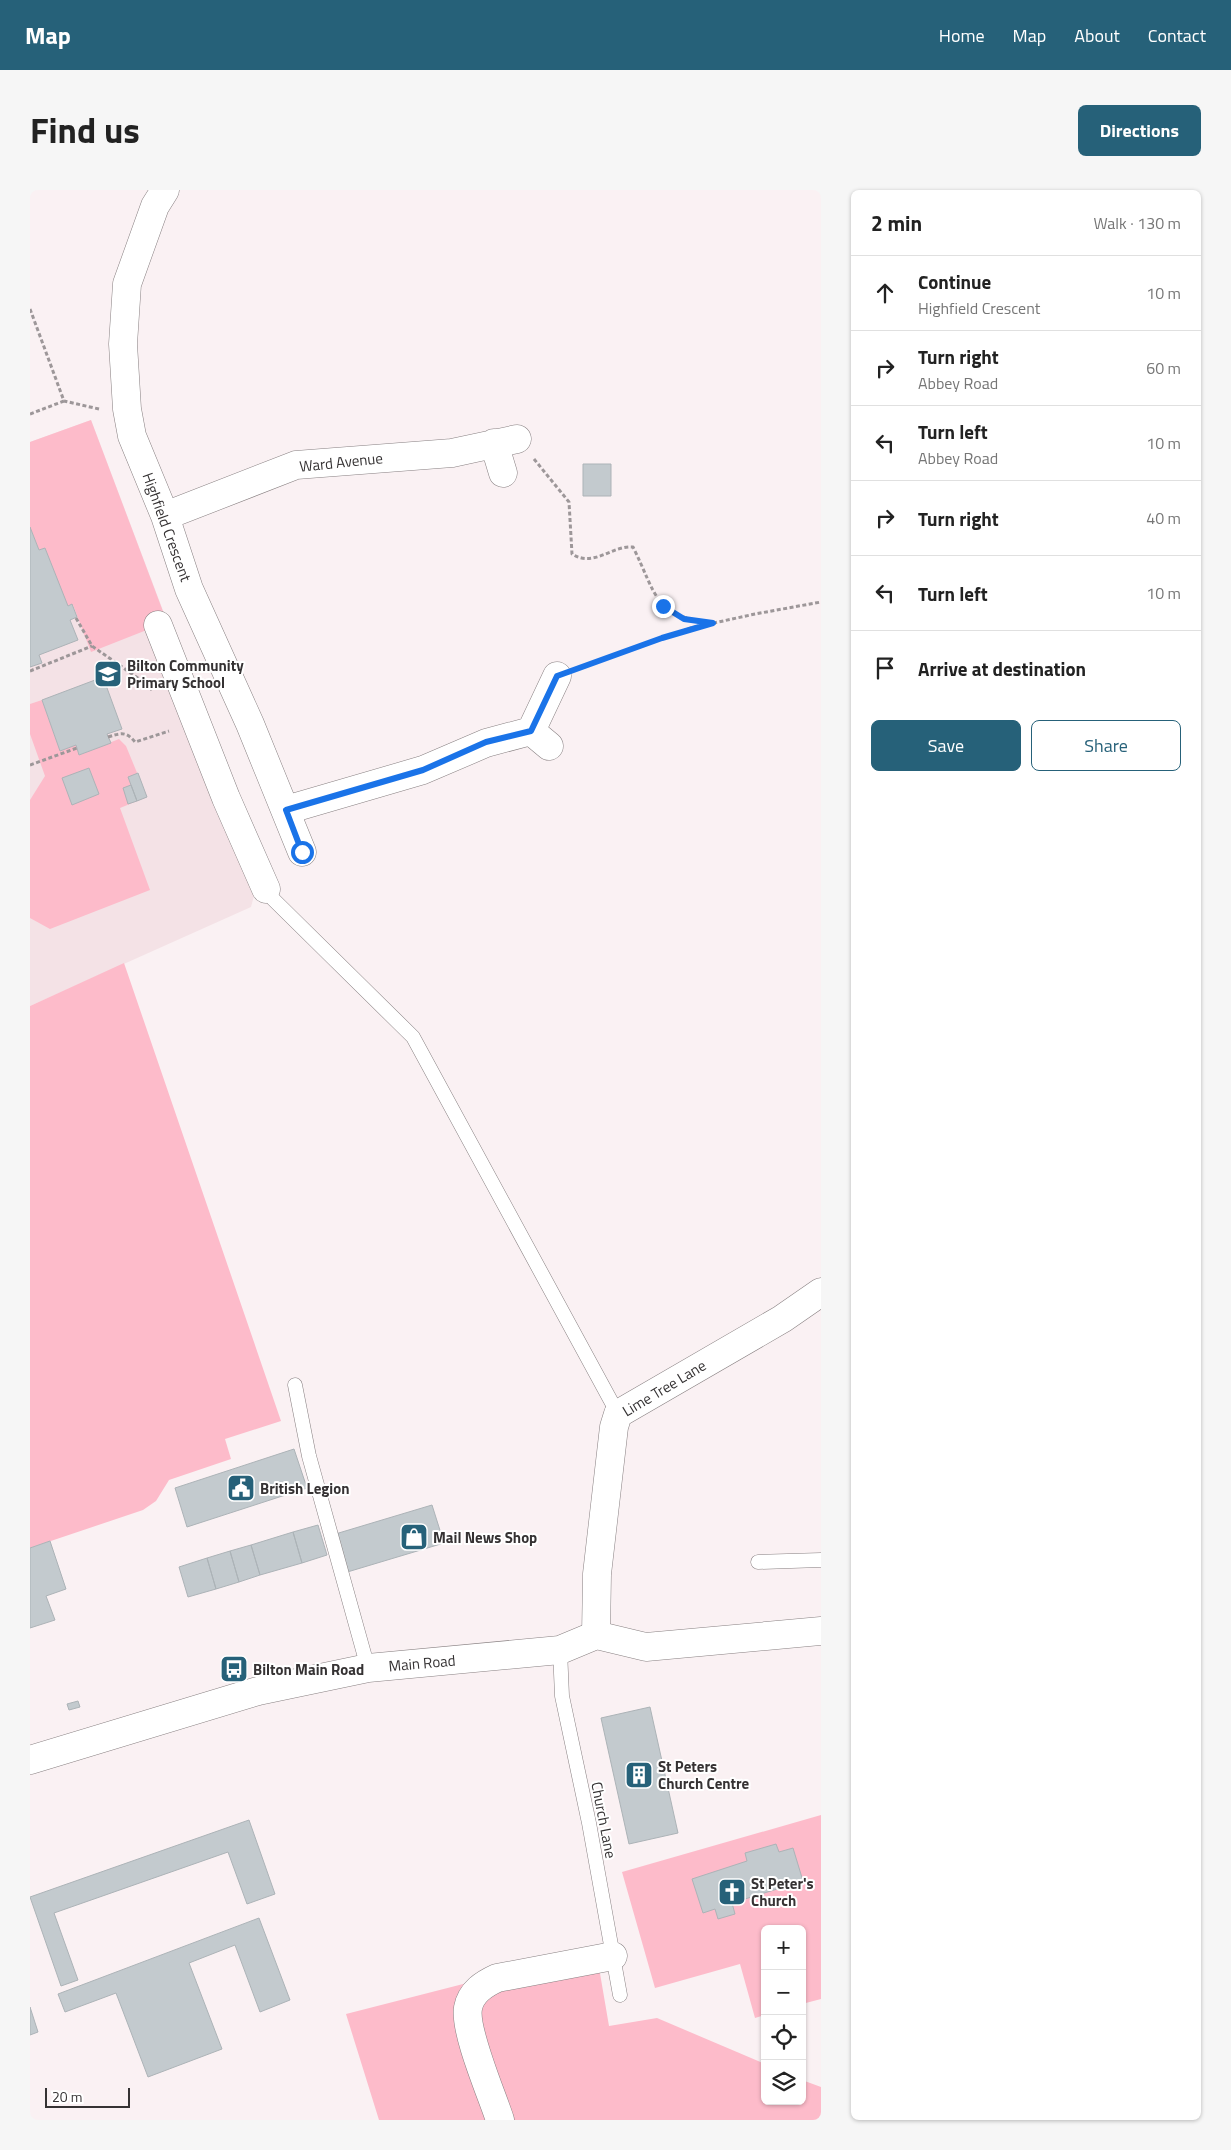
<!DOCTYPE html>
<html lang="en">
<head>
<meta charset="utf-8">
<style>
	:root { --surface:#fff; --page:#f6f6f6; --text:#222; --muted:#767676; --line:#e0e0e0; --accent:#266179 }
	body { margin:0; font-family:"Titillium Web",sans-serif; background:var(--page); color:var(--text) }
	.controls { position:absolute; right:15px; bottom:15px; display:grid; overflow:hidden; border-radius:8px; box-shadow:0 1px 4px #0004 }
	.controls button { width:45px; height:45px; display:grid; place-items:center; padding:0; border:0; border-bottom:1px solid var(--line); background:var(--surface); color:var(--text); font:25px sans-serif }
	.scale { position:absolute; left:15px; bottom:12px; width:85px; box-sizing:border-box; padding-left:5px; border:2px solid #353233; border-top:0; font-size:14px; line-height:18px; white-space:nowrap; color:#353233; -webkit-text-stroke:4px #fff; paint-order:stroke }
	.stop { position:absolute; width:15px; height:15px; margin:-11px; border:4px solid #1a73e8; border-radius:50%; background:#fff }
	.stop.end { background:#1a73e8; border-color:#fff; box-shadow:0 1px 5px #0008 }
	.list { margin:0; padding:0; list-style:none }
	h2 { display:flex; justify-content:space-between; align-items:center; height:65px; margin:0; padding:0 20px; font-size:21px }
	h2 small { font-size:16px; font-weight:400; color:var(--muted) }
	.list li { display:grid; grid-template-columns:32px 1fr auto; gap:15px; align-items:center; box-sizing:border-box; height:75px; padding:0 20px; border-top:1px solid var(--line) }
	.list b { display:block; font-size:19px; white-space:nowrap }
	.list p { margin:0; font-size:16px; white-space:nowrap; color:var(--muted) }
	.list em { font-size:16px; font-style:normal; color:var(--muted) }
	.actions { display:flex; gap:10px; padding:15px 20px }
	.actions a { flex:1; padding:11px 0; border:1px solid var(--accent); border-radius:8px; text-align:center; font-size:18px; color:var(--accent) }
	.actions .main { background:var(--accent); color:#fff }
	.icon { flex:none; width:28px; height:28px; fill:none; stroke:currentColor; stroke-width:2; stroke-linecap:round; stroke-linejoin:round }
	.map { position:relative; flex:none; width:791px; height:1930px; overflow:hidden; border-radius:8px }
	header { display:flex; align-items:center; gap:30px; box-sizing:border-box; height:70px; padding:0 25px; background:var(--accent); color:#fff }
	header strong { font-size:24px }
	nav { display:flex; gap:28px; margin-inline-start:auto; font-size:18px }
	.intro { display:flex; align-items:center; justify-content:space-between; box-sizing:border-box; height:120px; padding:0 30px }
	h1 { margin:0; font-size:35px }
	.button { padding:12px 22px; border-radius:8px; background:var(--accent); color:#fff; font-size:18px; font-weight:700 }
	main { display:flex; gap:30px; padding:0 30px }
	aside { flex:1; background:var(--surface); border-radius:8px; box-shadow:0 1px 4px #0004 }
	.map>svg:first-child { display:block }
	.built { fill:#f4e2e6 }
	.green { fill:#fdbbca }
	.building { fill:#c3cace; stroke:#acb3b7 }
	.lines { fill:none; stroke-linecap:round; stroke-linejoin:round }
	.service-casing { stroke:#888082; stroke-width:15 }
	.minor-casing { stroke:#888082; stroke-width:29 }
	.secondary-casing { stroke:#888082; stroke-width:29 }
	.path { stroke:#9d9799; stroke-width:3; stroke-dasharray:4 2.5; stroke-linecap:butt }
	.service { stroke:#fff; stroke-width:14 }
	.minor { stroke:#fff; stroke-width:28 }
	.secondary { stroke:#fff; stroke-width:28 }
	.route { stroke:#1a73e8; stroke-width:6 }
	.labels { text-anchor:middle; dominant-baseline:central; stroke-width:4; stroke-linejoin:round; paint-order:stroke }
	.street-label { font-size:15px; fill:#353233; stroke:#fff }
	.poi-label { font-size:15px; font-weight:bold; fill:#353233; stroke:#fff; text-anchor:start }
</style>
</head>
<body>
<header>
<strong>Map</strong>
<nav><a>Home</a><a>Map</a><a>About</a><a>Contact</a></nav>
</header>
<div class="intro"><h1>Find us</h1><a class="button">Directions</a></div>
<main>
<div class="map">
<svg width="791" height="1930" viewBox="0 0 791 1930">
	<rect width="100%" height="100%" fill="#faf1f3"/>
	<!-- built -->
	<path class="built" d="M 61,230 L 140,439 L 225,702 L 221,717 L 0,816 L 0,252 Z"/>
	<!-- green -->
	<path class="green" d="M 61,230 L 137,432 L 61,462 L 43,415 L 37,416 L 15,358 L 9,360 L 0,337 L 0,252 Z
		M 12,510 L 30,561 L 46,555 L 49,565 L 89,549 L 96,556 L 117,607 L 90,618 L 120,700 L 20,739 L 0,728 L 0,610 L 15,586 L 0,544 L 0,514 Z
		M 94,773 L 251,1231 L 195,1249 L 201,1269 L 139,1290 L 126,1311 L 113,1320 L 0,1358 L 0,816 Z
		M 791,1625 L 791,1809 L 772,1814 L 772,1739 L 735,1739 L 735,1825 L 725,1828 L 710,1774 L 625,1798 L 592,1682 Z
		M 566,1760 L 579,1836 L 627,1828 L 735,1874 L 735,1911 L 772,1911 L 772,1890 L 791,1897 L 791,1930 L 349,1930 L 316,1824 Z"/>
	<!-- building -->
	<path class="building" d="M 553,274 L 581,274 L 581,306 L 553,306 Z
		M 0,337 L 9,360 L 15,358 L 38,416 L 42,414 L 47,427 L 40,430 L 48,450 L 9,465 L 12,473 L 0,477 Z
		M 73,487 L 92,539 L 77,544 L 81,553 L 49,565 L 46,555 L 30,561 L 12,510 Z
		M 59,578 L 69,604 L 42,615 L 32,588 Z
		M 108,583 L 117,607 L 107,611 L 98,587 Z
		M 101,595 L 107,611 L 98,614 L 93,598 Z
		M 264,1259 L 277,1298 L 157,1337 L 145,1298 Z
		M 402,1315 L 414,1353 L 314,1383 L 302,1345 Z
		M 288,1335 L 297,1365 L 272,1373 L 263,1342 Z
		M 263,1342 L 272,1373 L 230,1385 L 221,1355 Z
		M 20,1351 L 36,1399 L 16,1406 L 25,1430 L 0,1438 L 0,1358 Z
		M 221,1355 L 230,1385 L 209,1392 L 200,1361 Z
		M 200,1361 L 209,1392 L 186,1399 L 177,1368 Z
		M 177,1368 L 186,1399 L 158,1407 L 149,1377 Z
		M 48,1511 L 50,1517 L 39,1520 L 37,1514 Z
		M 620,1517 L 648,1643 L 599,1654 L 571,1528 Z
		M 219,1630 L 245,1704 L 217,1714 L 198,1662 L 24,1723 L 48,1790 L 31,1796 L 0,1707 Z
		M 746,1654 L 749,1662 L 763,1658 L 773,1691 L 702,1713 L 705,1724 L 688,1729 L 685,1719 L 673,1723 L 662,1689 L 717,1671 L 715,1663 Z
		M 229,1728 L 260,1810 L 230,1822 L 205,1755 L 159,1773 L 192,1859 L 118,1887 L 86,1803 L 35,1822 L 28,1804 Z
		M 0,1817 L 8,1842 L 0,1845 Z"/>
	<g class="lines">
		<defs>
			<path id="service" d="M 236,699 L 243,709 L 383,847 L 588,1224
				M 265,1195 L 279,1266 L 338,1478
				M 728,1372 L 791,1370
				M 530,1460 L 532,1506 L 559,1633 L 590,1805"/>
			<path id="minor" d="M 135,0 L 125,16 L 97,94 L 93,154 L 97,219 L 102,246 L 135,326 L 159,399 L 220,534 L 272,662
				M 464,253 L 473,283
				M 135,326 L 266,275 L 422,263 L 487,249
				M 128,435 L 196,608 L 236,699
				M 501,541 L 519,556
				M 256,620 L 393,580 L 456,553 L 501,541 L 527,486
				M 566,1445 L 567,1384 L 584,1237 L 588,1224 L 752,1129 L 791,1102
				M 470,1930 C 462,1905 434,1841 438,1818 C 441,1802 454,1794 467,1788 L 583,1766"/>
			<path id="secondary" d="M 0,1570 L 228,1501 L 338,1478 L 530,1460 L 566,1445 L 616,1457 L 791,1441"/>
		</defs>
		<!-- service casing -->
		<use href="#service" class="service-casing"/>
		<!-- minor casing -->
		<use href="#minor" class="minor-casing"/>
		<!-- secondary casing -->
		<use href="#secondary" class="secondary-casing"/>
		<!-- path -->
		<path class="path" d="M 0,119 L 34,211 L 69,219
			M 0,224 L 34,211
			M 504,269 L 539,312 L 542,364 C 564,378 582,355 603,357 C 627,405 623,426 683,433
			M 46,428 L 62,456 L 115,493 L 122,500
			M 554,477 L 661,438 L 725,424 L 791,412
			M 0,481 L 62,456
			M 78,547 C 91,543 96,541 105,552 L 139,541
			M 0,575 L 47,558"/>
		<!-- service -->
		<use href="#service" class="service"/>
		<!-- minor -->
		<use href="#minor" class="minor"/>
		<!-- secondary -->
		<use href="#secondary" class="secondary"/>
	</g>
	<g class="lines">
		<!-- route -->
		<path class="route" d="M 272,662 L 256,620 L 393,580 L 456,552 L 501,541 L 527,486 L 632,448 L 683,433 L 654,429 L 633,416"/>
	</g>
	<!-- icons -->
	<defs>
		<symbol id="school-square" viewBox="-11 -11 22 22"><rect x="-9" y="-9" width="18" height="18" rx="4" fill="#266179" stroke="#fff"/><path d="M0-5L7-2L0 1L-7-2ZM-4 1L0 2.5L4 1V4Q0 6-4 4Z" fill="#fff"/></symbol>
		<symbol id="civic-square" viewBox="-11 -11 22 22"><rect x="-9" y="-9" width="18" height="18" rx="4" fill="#266179" stroke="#fff"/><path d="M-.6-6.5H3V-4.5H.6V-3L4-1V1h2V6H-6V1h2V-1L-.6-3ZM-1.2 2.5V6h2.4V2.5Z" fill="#fff"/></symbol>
		<symbol id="shop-square" viewBox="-11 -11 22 22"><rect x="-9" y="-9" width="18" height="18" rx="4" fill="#266179" stroke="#fff"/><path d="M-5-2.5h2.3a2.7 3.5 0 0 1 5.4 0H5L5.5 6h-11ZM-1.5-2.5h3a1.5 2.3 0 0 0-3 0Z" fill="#fff"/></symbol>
		<symbol id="bus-square" viewBox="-11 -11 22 22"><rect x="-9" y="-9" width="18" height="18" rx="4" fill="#266179" stroke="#fff"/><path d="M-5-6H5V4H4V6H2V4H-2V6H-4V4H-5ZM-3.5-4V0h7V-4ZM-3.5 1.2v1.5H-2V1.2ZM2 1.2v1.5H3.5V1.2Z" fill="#fff"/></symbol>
		<symbol id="building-square" viewBox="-11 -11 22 22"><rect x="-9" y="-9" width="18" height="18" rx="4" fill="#266179" stroke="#fff"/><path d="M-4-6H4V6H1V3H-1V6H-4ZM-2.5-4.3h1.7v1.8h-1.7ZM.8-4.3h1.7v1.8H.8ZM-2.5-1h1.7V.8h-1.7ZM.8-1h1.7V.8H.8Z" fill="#fff"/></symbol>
		<symbol id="church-square" viewBox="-11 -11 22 22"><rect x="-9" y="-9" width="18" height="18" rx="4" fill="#266179" stroke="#fff"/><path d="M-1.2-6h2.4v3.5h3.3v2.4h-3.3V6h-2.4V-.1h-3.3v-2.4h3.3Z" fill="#fff"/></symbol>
	</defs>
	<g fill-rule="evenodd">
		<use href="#school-square" x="62" y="468" width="32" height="32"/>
		<use href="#civic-square" x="195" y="1282" width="32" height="32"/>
		<use href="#shop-square" x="368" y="1331" width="32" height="32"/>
		<use href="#bus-square" x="188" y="1463" width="32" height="32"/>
		<use href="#building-square" x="593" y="1569" width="32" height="32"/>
		<use href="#church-square" x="686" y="1686" width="32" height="32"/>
	</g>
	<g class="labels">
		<!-- street labels -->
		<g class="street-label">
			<text transform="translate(311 272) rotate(-6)">Ward Avenue</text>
			<text transform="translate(137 337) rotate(70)">Highfield Crescent</text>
			<text transform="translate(634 1198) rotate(-31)">Lime Tree Lane</text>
			<text transform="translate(392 1473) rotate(-5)">Main Road</text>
			<text transform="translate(574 1630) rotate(79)">Church Lane</text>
		</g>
		<!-- poi labels -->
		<g class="poi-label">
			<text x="97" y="475">Bilton Community<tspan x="97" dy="17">Primary School</tspan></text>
			<text x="230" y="1298">British Legion</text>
			<text x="403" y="1347">Mail News Shop</text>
			<text x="223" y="1479">Bilton Main Road</text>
			<text x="628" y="1576">St Peters<tspan x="628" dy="17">Church Centre</tspan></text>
			<text x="721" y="1693">St Peter's<tspan x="721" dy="17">Church</tspan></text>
		</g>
	</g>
</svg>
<div class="controls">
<button>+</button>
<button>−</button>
<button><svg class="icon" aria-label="locate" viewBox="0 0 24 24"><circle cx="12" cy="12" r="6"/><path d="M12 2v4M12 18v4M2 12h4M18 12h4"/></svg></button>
<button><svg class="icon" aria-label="layers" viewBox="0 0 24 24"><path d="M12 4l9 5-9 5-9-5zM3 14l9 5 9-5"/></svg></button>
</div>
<div class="scale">20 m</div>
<div class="stop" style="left:272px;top:662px"></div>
<div class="stop end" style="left:633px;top:416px"></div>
</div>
<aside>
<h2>2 min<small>Walk · 130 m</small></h2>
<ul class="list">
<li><svg class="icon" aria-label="ahead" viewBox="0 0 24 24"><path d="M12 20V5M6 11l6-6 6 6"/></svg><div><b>Continue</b><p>Highfield Crescent</p></div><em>10 m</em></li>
<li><svg class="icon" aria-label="right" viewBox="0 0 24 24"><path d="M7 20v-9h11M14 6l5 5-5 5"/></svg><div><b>Turn right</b><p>Abbey Road</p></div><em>60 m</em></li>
<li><svg class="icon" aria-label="left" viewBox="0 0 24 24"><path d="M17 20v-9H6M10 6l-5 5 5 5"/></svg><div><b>Turn left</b><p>Abbey Road</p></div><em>10 m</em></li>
<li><svg class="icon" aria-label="right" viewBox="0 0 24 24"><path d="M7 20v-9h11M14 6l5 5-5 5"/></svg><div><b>Turn right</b></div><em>40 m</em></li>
<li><svg class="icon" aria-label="left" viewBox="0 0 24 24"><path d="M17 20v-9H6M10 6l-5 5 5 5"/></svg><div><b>Turn left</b></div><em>10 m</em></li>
<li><svg class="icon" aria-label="arrive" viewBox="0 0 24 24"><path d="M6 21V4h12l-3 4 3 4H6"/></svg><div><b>Arrive at destination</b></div></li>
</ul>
<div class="actions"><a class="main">Save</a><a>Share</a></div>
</aside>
</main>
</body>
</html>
